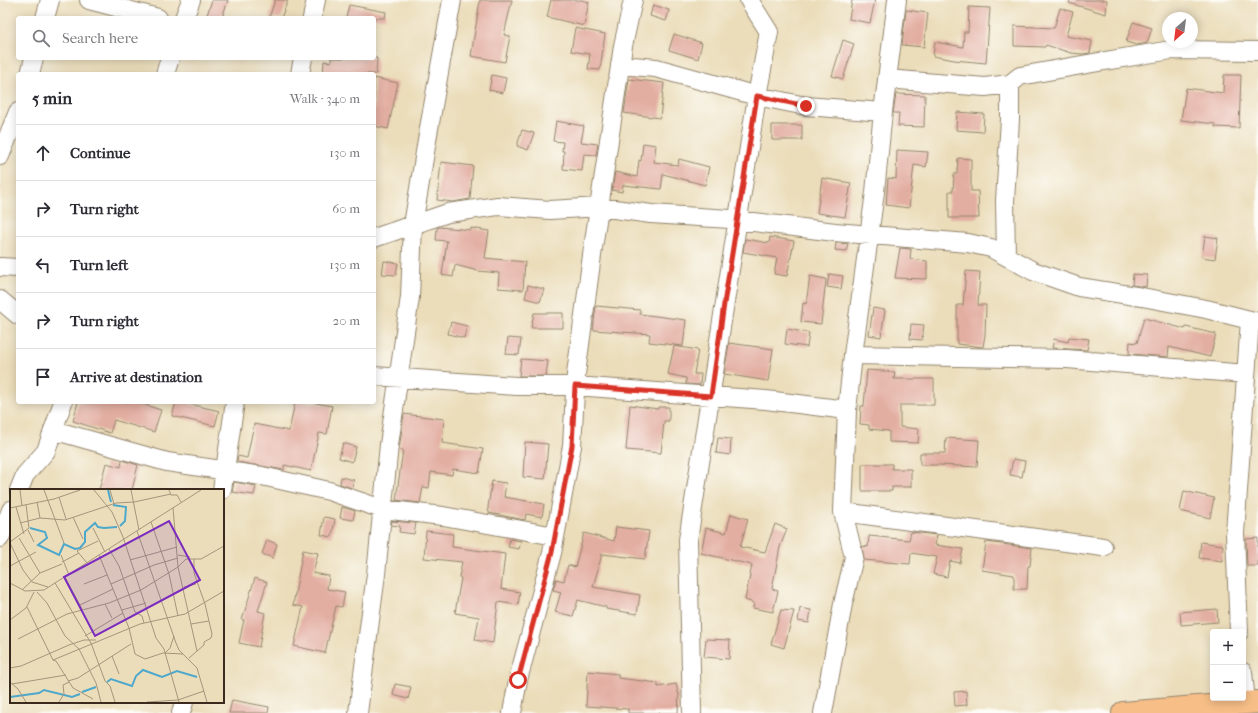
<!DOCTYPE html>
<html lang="en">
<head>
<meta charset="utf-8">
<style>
	:root { --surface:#fff; --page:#f2f2f3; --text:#2b2b33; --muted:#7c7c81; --line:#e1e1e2 }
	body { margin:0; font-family:"IM FELL French Canon",serif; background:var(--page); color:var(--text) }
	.controls { position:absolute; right:12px; bottom:12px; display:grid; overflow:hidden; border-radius:4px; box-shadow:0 2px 10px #0003 }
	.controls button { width:36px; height:36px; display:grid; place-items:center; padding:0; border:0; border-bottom:1px solid var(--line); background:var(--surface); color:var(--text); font:20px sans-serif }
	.compass { position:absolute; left:1162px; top:12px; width:36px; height:36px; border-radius:50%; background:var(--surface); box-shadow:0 2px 10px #0003; rotate:208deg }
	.stop { position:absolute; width:12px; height:12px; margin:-9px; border:3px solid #d93025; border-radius:50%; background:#fff }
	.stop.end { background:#d93025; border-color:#fff; box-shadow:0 1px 4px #0008 }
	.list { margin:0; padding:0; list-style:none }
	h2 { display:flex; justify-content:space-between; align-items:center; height:52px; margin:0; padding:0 16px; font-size:17px }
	h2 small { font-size:13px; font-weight:400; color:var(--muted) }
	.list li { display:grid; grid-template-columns:26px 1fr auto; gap:12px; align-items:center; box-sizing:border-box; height:56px; padding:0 16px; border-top:1px solid var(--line) }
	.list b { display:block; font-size:15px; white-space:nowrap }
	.list em { font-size:13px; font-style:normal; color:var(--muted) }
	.icon { flex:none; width:22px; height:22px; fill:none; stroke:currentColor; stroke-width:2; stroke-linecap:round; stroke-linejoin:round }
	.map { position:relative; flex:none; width:1258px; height:713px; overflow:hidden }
	.search { position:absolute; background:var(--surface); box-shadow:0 2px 10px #0003; left:16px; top:16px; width:360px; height:44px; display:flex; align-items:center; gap:10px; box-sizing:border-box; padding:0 14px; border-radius:4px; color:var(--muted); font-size:15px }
	.panel { position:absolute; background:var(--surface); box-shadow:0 2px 10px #0003; left:16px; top:72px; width:360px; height:332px; border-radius:4px }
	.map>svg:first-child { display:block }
	.building { fill:#e3aea2 }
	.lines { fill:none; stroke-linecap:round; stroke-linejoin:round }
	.street-casing { stroke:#93846c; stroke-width:20 }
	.highway-casing { stroke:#93846c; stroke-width:24 }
	.street { stroke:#fff; stroke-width:18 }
	.highway { stroke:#f7be87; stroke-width:22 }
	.route { stroke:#d93025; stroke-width:5 }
	.inset-river { fill:none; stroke:#4da8cb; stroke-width:2 }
	.inset-road { fill:none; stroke:#a5957c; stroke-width:1 }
	.view { fill:#7b2cbf; fill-opacity:0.15; stroke:#7b2cbf; stroke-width:2 }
	.inset-edge { fill:none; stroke:#3b2a1e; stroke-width:2 }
</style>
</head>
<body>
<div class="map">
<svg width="1258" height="713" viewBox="0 0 1258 713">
	<rect width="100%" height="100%" fill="#fdfcf7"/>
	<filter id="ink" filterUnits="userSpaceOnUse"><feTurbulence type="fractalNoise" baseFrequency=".025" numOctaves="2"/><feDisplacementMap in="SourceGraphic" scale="8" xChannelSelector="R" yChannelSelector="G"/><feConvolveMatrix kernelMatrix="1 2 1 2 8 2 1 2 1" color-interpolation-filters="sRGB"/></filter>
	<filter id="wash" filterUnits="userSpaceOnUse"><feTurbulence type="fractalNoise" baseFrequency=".012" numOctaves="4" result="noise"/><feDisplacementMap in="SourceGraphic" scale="16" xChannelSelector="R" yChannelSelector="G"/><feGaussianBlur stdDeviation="0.9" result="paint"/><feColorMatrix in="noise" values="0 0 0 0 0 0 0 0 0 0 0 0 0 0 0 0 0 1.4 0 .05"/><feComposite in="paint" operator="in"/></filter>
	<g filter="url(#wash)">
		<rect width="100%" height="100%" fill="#ebddba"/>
		<g id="blocks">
			<!-- building -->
			<path class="building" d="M 212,0 L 228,0 L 222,18 L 206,18 Z
				M 275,0 L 288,0 L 281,18 L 269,18 Z
				M 480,0 L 512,0 L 504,35 L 510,36 L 505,62 L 471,56 Z
				M 551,0 L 582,0 L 589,2 L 584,26 L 547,17 Z
				M 852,0 L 875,0 L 870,23 L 849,19 Z
				M 1070,0 L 1107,0 L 1106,14 L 1069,3 Z
				M 349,5 L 386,12 L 385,18 L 346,18 Z
				M 653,5 L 669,10 L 666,21 L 650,16 Z
				M 969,7 L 990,8 L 986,63 L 954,60 L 933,56 L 935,42 L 963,47 L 964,32 L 968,32 Z
				M 1060,8 L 1073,12 L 1066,36 L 1092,41 L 1090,53 L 1083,54 L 1071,53 L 1046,45 L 1045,47 L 1014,46 L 1014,26 L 1054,28 Z
				M 906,10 L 928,13 L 924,47 L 902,45 Z
				M 1133,22 L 1152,28 L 1147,43 L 1137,45 L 1126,42 Z
				M 575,28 L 605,34 L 600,70 L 588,69 L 590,54 L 571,51 Z
				M 674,34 L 702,43 L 698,59 L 669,50 Z
				M 843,40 L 854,44 L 843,79 L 832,76 Z
				M 331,58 L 377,58 L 376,74 L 323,74 L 324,61 L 331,62 Z
				M 492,75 L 506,78 L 503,93 L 489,90 Z
				M 1224,75 L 1241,75 L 1239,128 L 1215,127 L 1215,124 L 1181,120 L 1186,88 L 1223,93 Z
				M 374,78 L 398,83 L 388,129 L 374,126 Z
				M 629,79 L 664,83 L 660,118 L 624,113 Z
				M 896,94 L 925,95 L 924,127 L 898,126 L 899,113 L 893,113 Z
				M 957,112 L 984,114 L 983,132 L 956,130 Z
				M 556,121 L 584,126 L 581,142 L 598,144 L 596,155 L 584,154 L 582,171 L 563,169 L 564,151 L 562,151 L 563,142 L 553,141 Z
				M 772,125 L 802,125 L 802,140 L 772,140 Z
				M 522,130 L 534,133 L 528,150 L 517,146 Z
				M 643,143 L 656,145 L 654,162 L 678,165 L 679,159 L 709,167 L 705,185 L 663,174 L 661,189 L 623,185 L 622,192 L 612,190 L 615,172 L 637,177 L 639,160 L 641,161 Z
				M 897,150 L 928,152 L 926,167 L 914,165 L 909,208 L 886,205 L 888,178 L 896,179 Z
				M 958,158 L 971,159 L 971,191 L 978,191 L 979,218 L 949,218 L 949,191 L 953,191 L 954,174 L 957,174 Z
				M 441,162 L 473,166 L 470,199 L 453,202 L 437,200 Z
				M 822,178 L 851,183 L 845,217 L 817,213 Z
				M 439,227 L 471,230 L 471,228 L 489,231 L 485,258 L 525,262 L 523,290 L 498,288 L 499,273 L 478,271 L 455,265 L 453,277 L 442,275 L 447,241 L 436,240 L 437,228 Z
				M 1205,236 L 1218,238 L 1215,259 L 1202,257 Z
				M 770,237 L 794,241 L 787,276 L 774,274 L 777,258 L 743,252 L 745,239 L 769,243 Z
				M 836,243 L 848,244 L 846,251 L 835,250 Z
				M 900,248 L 911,249 L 910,259 L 927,261 L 927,279 L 895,278 Z
				M 384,261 L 398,263 L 396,275 L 382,274 Z
				M 966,271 L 980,272 L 978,305 L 986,305 L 985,335 L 983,347 L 957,344 L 957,305 L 963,305 Z
				M 829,274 L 843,276 L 841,289 L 827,287 Z
				M 1133,274 L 1147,275 L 1146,287 L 1132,285 Z
				M 810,276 L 826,279 L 821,324 L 801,322 L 803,303 L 806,304 Z
				M 528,285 L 544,289 L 540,302 L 525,298 Z
				M 596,306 L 640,310 L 640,314 L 686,320 L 683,346 L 649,342 L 650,334 L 593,330 Z
				M 873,308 L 885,310 L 881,337 L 869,335 Z
				M 534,313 L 563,313 L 563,328 L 531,328 Z
				M 1144,318 L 1185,329 L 1186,327 L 1216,334 L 1210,357 L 1169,347 L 1168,357 L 1129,354 L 1130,342 L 1137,343 Z
				M 451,322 L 467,326 L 464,338 L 448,334 Z
				M 911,324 L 924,325 L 922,340 L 910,339 Z
				M 787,329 L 809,333 L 807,347 L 785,344 Z
				M 1069,337 L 1089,339 L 1087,350 L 1052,348 L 1054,339 L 1068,342 Z
				M 508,338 L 521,339 L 519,355 L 506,354 Z
				M 729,343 L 773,349 L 768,381 L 724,374 Z
				M 674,346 L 698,350 L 694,374 L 701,374 L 700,385 L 686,384 L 686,378 L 668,374 Z
				M 521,359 L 548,361 L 546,376 L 519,376 Z
				M 867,370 L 895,372 L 894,379 L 934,379 L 934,405 L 900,405 L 900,427 L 919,429 L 918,443 L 889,442 L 889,431 L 869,429 L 869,425 L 860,424 L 861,406 L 864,406 Z
				M 78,402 L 136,402 L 161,410 L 154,432 L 114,420 L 110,433 L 73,421 Z
				M 176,402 L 190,402 L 190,404 L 219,411 L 216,422 L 215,426 L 172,416 Z
				M 295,402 L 311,402 L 332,406 L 327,434 L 319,433 L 311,471 L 284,465 L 284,470 L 237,462 L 238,456 L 247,458 L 254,424 L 289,431 Z
				M 630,405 L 658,409 L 658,407 L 669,407 L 669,421 L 664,421 L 661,453 L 626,450 Z
				M 404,414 L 444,419 L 442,443 L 483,449 L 479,473 L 453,469 L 452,475 L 431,472 L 429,488 L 423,487 L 420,503 L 396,500 L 403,450 L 399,450 Z
				M 718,438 L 731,439 L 730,455 L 716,453 Z
				M 946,438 L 979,440 L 977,467 L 940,465 L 920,465 L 920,453 L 945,453 Z
				M 525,442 L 548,444 L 545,479 L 523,477 Z
				M 343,443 L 356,447 L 352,462 L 339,458 Z
				M 1013,459 L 1025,461 L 1022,477 L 1010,475 Z
				M 122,460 L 138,465 L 132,490 L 99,490 L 106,463 L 121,467 Z
				M 862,464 L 892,464 L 892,469 L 911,469 L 911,487 L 892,487 L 892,491 L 862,491 Z
				M 341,477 L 354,480 L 352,488 L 340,484 Z
				M 492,481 L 506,483 L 504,497 L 544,504 L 542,517 L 526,514 L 525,520 L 489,513 L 488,507 Z
				M 234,482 L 256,486 L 254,495 L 232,492 Z
				M 1184,491 L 1214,498 L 1210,518 L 1180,511 Z
				M 342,507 L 355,511 L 353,520 L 340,518 Z
				M 731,514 L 748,519 L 740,547 L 765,552 L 775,524 L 787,529 L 780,547 L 772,589 L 778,591 L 773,612 L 753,608 L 754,603 L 745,600 L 752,565 L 701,553 L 706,528 L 726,533 Z
				M 324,517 L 335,519 L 332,537 L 321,535 Z
				M 392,521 L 416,523 L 414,534 L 399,532 L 400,526 L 391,525 Z
				M 616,527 L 649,531 L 645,559 L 602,554 L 593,587 L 640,595 L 637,614 L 606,609 L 606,607 L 578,600 L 573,616 L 555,612 L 561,592 L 553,590 L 556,579 L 564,581 L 568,565 L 575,567 L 584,533 L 614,541 Z
				M 426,531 L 453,534 L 452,547 L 505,554 L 501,589 L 520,592 L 518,605 L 498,602 L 493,643 L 475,640 L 479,617 L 455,613 L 461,578 L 459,577 L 462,562 L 424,558 Z
				M 911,532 L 937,535 L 935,545 L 963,549 L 960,563 L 950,561 L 947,577 L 933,574 L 937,557 L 911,553 L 910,564 L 864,560 L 862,546 L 868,547 L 869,536 L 909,540 Z
				M 1258,538 L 1258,566 L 1247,566 L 1246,539 Z
				M 510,539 L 521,541 L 519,549 L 508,547 Z
				M 267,540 L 277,544 L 273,558 L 262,554 Z
				M 986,542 L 1032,548 L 1030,566 L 1028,566 L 1027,589 L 1014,589 L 1014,575 L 982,570 Z
				M 1201,542 L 1223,545 L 1222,561 L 1199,558 Z
				M 303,550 L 318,553 L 313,573 L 329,576 L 327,589 L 345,592 L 342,607 L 336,606 L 325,653 L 294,646 L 303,607 L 293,605 Z
				M 255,578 L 267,582 L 258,611 L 265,613 L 259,647 L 239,643 L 244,620 L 242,620 Z
				M 800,608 L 811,610 L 809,623 L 798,621 Z
				M 1217,609 L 1218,622 L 1181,625 L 1180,612 Z
				M 781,610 L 794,611 L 784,648 L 771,644 Z
				M 706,639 L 730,640 L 729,659 L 704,657 Z
				M 588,671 L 618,674 L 618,678 L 658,683 L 658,687 L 676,684 L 678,693 L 679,693 L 678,713 L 628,713 L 628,709 L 586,706 Z
				M 395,684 L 411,687 L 408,699 L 393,695 Z
				M 966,691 L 967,705 L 955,706 L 954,692 Z
				M 232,700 L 269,707 L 268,713 L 229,713 Z"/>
		</g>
	</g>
	<g filter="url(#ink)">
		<use href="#blocks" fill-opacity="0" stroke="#93846c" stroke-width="1"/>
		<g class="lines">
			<defs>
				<path id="street" d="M 89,0 L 158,18
					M 45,18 L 50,0
					M 184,18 L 191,0
					M 312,18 L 316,0
					M 620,65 L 656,68 L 757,96 L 806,106 L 883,112
					M 30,74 L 34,58
					M 165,74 L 170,58
					M 300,74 L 303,58
					M 887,79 L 985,87 L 1010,84 L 1020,76 L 1093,63 L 1171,50 L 1258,51
					M 0,156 L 18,112
					M 374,238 L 448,213 L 498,206 L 550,210 L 600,207 L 651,214 L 730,219 L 835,232 L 968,243 L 991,248 L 1033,271 L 1079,287 L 1142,297 L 1206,309 L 1258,322
					M 1006,256 L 1005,201 L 1010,119 L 1010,84
					M 0,267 L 18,268
					M 0,300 L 18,315
					M 853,355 L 1067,359 L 1246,374
					M 374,376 L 516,386 L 575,386 L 766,400 L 847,410
					M 53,430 L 167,462 L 262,476 L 329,491 L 382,509 L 443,516 L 555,536
					M 19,490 L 25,475 L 46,451 L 63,402
					M 222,490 L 235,402
					M 843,512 L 1103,547
					M 0,538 L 11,510
					M 1239,632 L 1235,533 L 1250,320
					M 1243,672 L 1246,703
					M 181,713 L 184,702
					M 358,713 L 376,574 L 389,445 L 410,297 L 413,225 L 428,134 L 452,0
					M 512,713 L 518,680 L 552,553 L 572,446 L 576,374 L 593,248 L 623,46 L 633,0
					M 692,713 L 688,540 L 757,96 L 769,32 L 749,0
					M 823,713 L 843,604 L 854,557 L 843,512 L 847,410 L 853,355 L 875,192 L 883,112 L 897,0"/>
				<path id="highway" d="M 1123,713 L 1258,702"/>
			</defs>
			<!-- street casing -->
			<use href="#street" class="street-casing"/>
			<!-- highway casing -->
			<use href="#highway" class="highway-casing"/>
			<!-- street -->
			<use href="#street" class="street"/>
			<!-- highway -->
			<use href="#highway" class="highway"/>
		</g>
	</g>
	<g class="lines" filter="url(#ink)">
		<!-- route -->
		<path class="route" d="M 518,680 L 552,552 L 572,446 L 575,386 L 711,396 L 724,304 L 757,96 L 806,106"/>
	</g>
	<!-- overview -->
	<g transform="translate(10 489)">
		<rect width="214" height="214" fill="#ebddba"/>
		<path class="inset-river" d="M 98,1 L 101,13M 103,16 L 116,18 L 115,32 L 110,37M 20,39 L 35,43 L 37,49 L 28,56 L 49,66 L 54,55 L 65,60 L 70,59 L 75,53 L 75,43 L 85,34 L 88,38 L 94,39 L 107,38M 97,193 L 101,190 L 122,197 L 126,187 L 133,181 L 152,188 L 167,182 L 187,188M 72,203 L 86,198M 0,208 L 29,204 L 34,201 L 62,208 L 70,205"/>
		<path class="inset-road" d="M 10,1 L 12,17M 34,1 L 54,54M 84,1 L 102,23 L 113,48 L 146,149 L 154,160 L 169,213M 100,1 L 104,15M 121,1 L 129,41M 159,1 L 161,6 L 167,6 L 171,13M 49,8 L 56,30M 27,13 L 30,29M 6,18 L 14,45M 0,19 L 44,10 L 70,1M 163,19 L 168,78 L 187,162M 63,28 L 73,50M 141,33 L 159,85 L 168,127M 10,34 L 30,29 L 55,31 L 106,14 L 124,13 L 161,5M 83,39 L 95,63M 18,41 L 24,53M 127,42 L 166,154 L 169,161 L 187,179 L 197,213M 9,49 L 30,84M 0,53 L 19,39 L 16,16M 0,54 L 13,81 L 22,93 L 38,98M 99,60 L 109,77 L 125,123 L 132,127 L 134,134M 51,66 L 59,86M 89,66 L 119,139 L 125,165 L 135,170 L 153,164 L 173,165M 168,66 L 180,68M 120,71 L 167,58M 52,73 L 69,64M 77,74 L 67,62 L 88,52M 0,77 L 26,63M 55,88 L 72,120M 0,94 L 15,102 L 34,101 L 191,1M 45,94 L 81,154 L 95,192 L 100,197 L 105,213M 74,95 L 97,86M 101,95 L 144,76 L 168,69M 174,98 L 186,95M 12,101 L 30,84 L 52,75M 27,103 L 37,114 L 55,147 L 69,160 L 86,194 L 91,213M 95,115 L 102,129M 70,116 L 103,100M 17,118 L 43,171 L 46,172 L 63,199 L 83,210M 112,121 L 136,114M 0,131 L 16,119 L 24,103M 181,135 L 199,132M 75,147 L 113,124M 8,150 L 57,125 L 99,114 L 131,101 L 168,78 L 176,70 L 191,70 L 214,57M 155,164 L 160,159 L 164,147M 102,167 L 109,185M 179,169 L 194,156 L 194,153 L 201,149 L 202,145 L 195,115 L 184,84 L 184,70M 43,171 L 130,135 L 175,125 L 214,102M 0,179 L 11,177 L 59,156 L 74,151 L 86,151M 58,192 L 68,189 L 121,155M 0,193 L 8,200 L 16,213M 2,195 L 56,186M 49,213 L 54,205 L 53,196 L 59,193M 137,213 L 168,211 L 194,202"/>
		<path class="view" d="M 159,32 L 190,91 L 85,147 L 54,88 Z"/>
		<rect width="214" height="214" class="inset-edge"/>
	</g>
</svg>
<div class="controls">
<button>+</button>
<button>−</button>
</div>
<svg class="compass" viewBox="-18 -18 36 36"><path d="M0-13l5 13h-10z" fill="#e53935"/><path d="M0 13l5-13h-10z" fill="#7c7c81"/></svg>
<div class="stop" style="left:518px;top:680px"></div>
<div class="stop end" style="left:806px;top:106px"></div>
<div class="search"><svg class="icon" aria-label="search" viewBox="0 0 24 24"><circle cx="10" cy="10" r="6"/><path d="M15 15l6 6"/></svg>Search here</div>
<section class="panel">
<h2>5 min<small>Walk · 340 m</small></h2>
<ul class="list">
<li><svg class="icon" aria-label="ahead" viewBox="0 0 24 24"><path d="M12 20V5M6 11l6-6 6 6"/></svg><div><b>Continue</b></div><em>130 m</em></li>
<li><svg class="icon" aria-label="right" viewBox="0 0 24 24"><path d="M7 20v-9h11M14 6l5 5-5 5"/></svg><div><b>Turn right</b></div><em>60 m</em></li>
<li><svg class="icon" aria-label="left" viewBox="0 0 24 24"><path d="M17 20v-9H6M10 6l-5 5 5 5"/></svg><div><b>Turn left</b></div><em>130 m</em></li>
<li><svg class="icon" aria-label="right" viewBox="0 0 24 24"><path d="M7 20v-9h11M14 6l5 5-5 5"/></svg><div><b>Turn right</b></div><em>20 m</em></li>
<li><svg class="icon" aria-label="arrive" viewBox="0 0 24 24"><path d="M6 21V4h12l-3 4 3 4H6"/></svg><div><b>Arrive at destination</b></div></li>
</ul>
</section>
</div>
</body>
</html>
